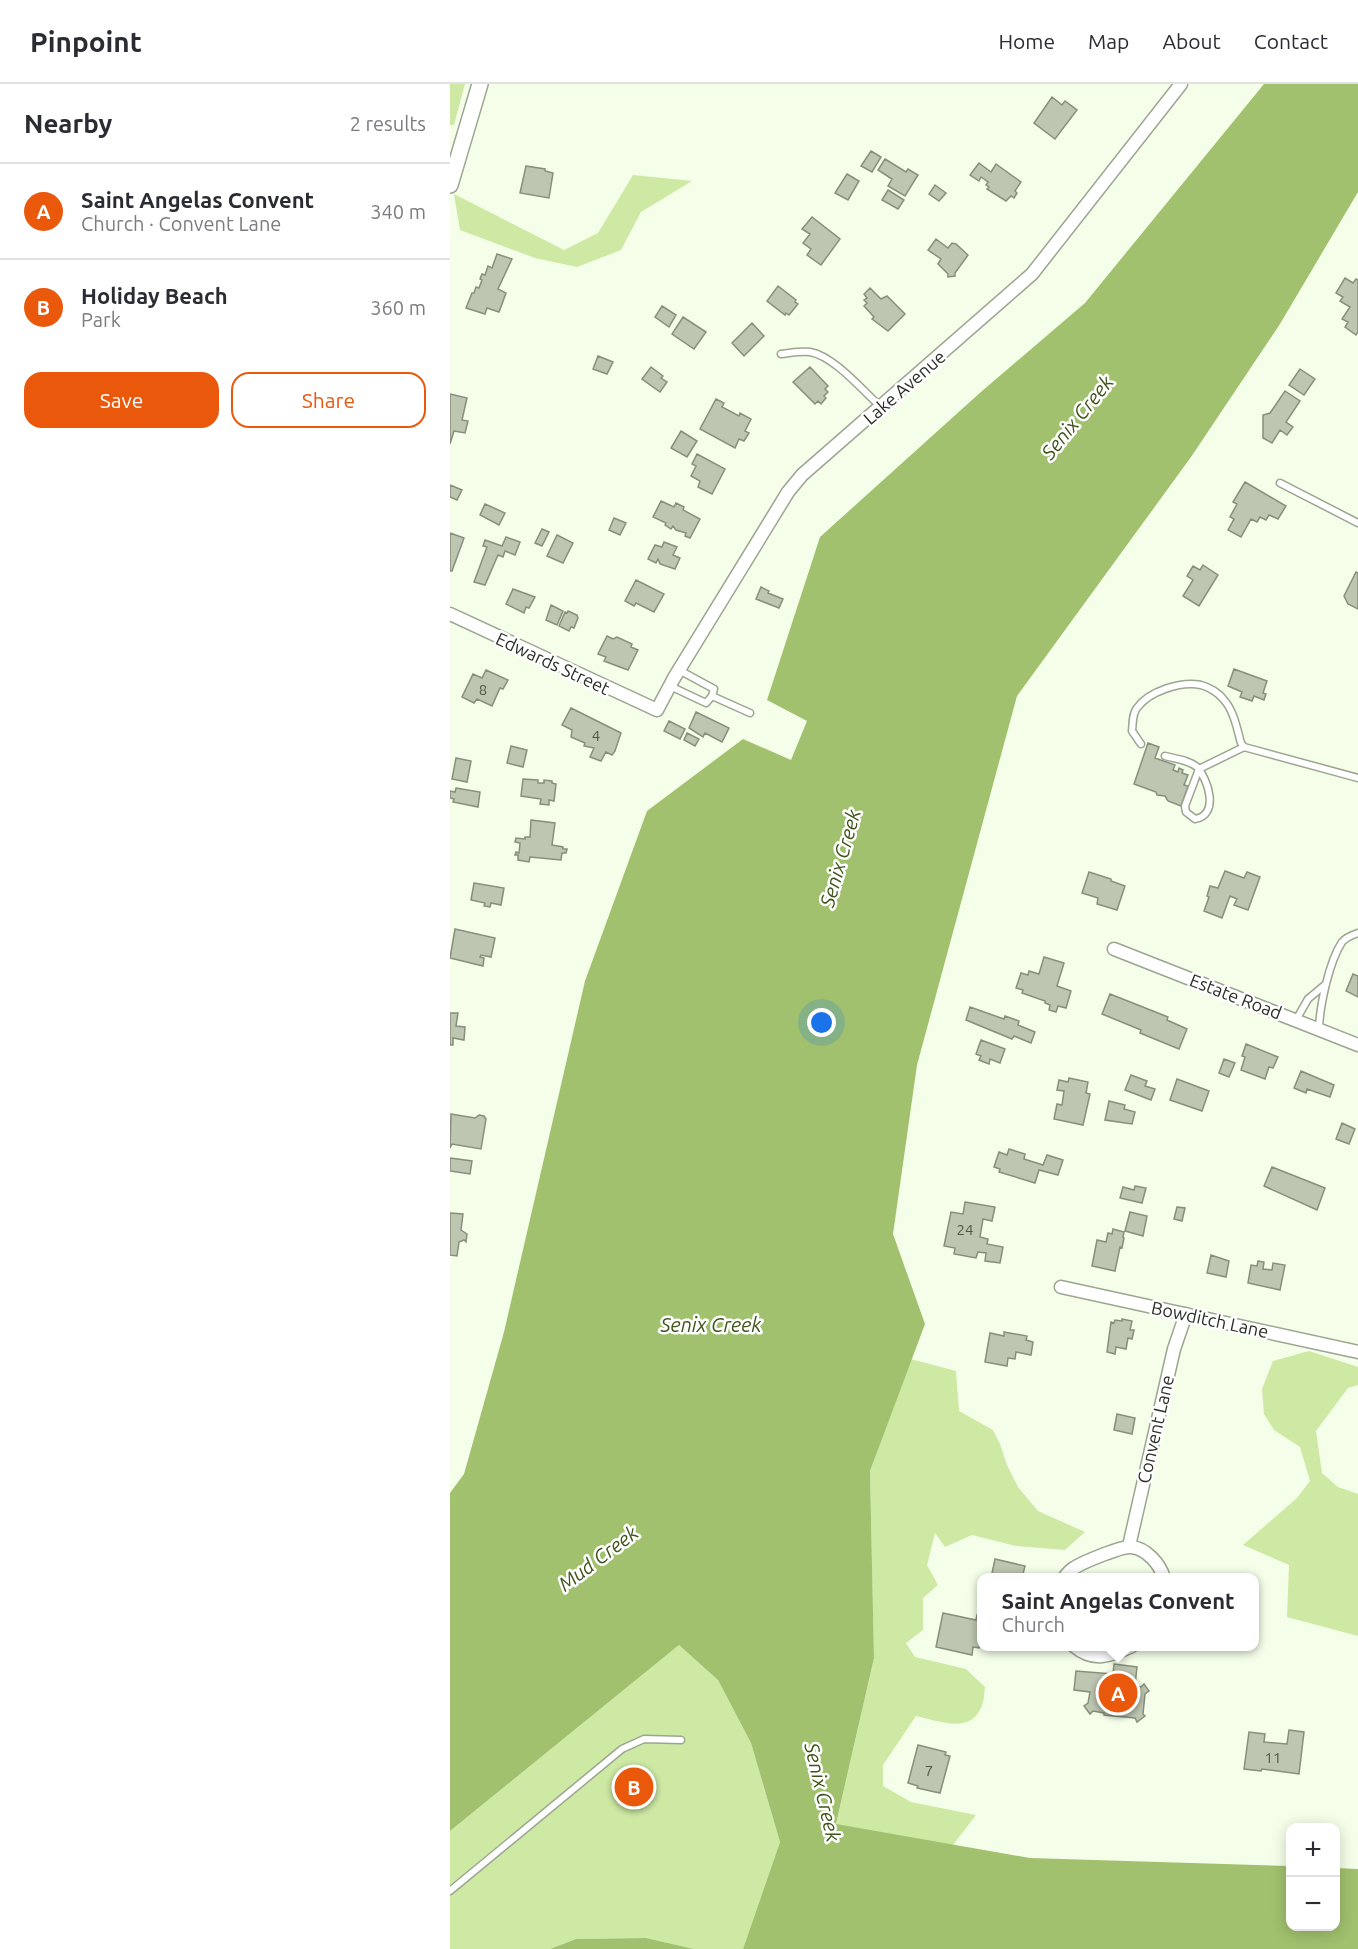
<!DOCTYPE html>
<html lang="en">
<head>
<meta charset="utf-8">
<style>
	:root { --surface:#fff; --page:#f2f2f3; --text:#2b2b33; --muted:#7c7c81; --line:#e1e1e2; --accent:#ea580c }
	body { margin:0; font-family:Ubuntu,sans-serif; background:var(--page); color:var(--text) }
	.controls { position:absolute; right:18px; bottom:18px; display:grid; overflow:hidden; border-radius:12px; box-shadow:0 3px 15px #0003 }
	.controls button { width:54px; height:54px; display:grid; place-items:center; padding:0; border:0; border-bottom:2px solid var(--line); background:var(--surface); color:var(--text); font:30px sans-serif }
	.you { position:absolute; left:372px; top:939px; width:21px; height:21px; margin:-15px; border:4px solid #fff; border-radius:50%; background:#1a73e8; box-shadow:0 0 0 9px #1a73e833 }
	.badge { display:grid; place-items:center; width:39px; height:39px; border-radius:50%; background:var(--accent); color:#fff; font-size:20px; font-weight:700 }
	.pin { position:absolute; translate:-50% -50%; border:3px solid #fff; box-shadow:0 2px 6px #0006 }
	.popup { position:absolute; left:527px; top:1489px; width:282px; height:78px; box-sizing:border-box; display:grid; place-content:center; border-radius:12px; background:var(--surface); filter:drop-shadow(0 2px 4px #0005); font-size:20px; white-space:nowrap; color:var(--muted) }
	.popup b { font-size:22px; color:var(--text) }
	.popup::after { content:''; position:absolute; left:50%; top:100%; margin-left:-12px; border:12px solid transparent; border-top-color:var(--surface) }
	.list { margin:0; padding:0; list-style:none }
	h2 { display:flex; justify-content:space-between; align-items:center; height:78px; margin:0; padding:0 24px; font-size:26px }
	h2 small { font-size:20px; font-weight:400; color:var(--muted) }
	.list li { display:grid; grid-template-columns:39px 1fr auto; gap:18px; align-items:center; box-sizing:border-box; height:96px; padding:0 24px; border-top:2px solid var(--line) }
	.list b { display:block; font-size:22px; white-space:nowrap }
	.list p { margin:0; font-size:20px; white-space:nowrap; color:var(--muted) }
	.list em { font-size:20px; font-style:normal; color:var(--muted) }
	.actions { display:flex; gap:12px; padding:18px 24px }
	.actions a { flex:1; padding:14px 0; border:2px solid var(--accent); border-radius:18px; text-align:center; font-size:21px; color:var(--accent) }
	.actions .main { background:var(--accent); color:#fff }
	.map { position:relative; flex:none; width:908px; height:1865px; overflow:hidden }
	header { display:flex; align-items:center; gap:36px; box-sizing:border-box; height:84px; padding:0 30px; background:var(--surface); border-bottom:2px solid var(--line) }
	header strong { font-size:28px }
	nav { display:flex; gap:33px; margin-inline-start:auto; font-size:21px }
	main { display:flex }
	aside { flex:1; background:var(--surface) }
	.map>svg:first-child { display:block }
	.green { fill:#cde9a4 }
	.water { fill:#a1c16e }
	.building { fill:#bdc6b1; stroke:#868f7b; stroke-width:1.5 }
	.lines { fill:none; stroke-linecap:round; stroke-linejoin:round }
	.service-casing { stroke:#9ca591; stroke-width:9 }
	.minor-casing { stroke:#9ca591; stroke-width:15 }
	.tertiary-casing { stroke:#9ca591; stroke-width:18 }
	.service { stroke:#fff; stroke-width:6 }
	.minor { stroke:#fff; stroke-width:12 }
	.tertiary { stroke:#fff; stroke-width:15 }
	.labels { text-anchor:middle; dominant-baseline:central; stroke-width:5; stroke-linejoin:round; paint-order:stroke }
	.number-label { font-size:15px; fill:#50554a }
	.street-label { font-size:18px; fill:#2b2f27; stroke:#fff }
	.water-label { font-size:20px; font-style:italic; fill:#3f5419; stroke:#fff }
</style>
</head>
<body>
<header>
<strong>Pinpoint</strong>
<nav><a>Home</a><a>Map</a><a>About</a><a>Contact</a></nav>
</header>
<main>
<aside>
<h2>Nearby<small>2 results</small></h2>
<ul class="list">
<li><span class="badge">A</span><div><b>Saint Angelas Convent</b><p>Church · Convent Lane</p></div><em>340 m</em></li>
<li><span class="badge">B</span><div><b>Holiday Beach</b><p>Park</p></div><em>360 m</em></li>
</ul>
<div class="actions"><a class="main">Save</a><a>Share</a></div>
</aside>
<div class="map">
<svg width="908" height="1865" viewBox="0 0 908 1865">
	<rect width="100%" height="100%" fill="#f4fee8"/>
	<!-- green -->
	<path class="green" d="M 0,0 L 15,0 L 4,41 L 0,41 Z
		M 183,91 L 242,97 L 191,128 L 171,166 L 127,183 L 85,174 L 10,146 L 4,110 L 114,166 L 148,149 Z
		M 859,1267 L 908,1283 L 908,1301 L 898,1304 L 866,1347 L 872,1389 L 888,1403 L 908,1410 L 908,1552 L 837,1533 L 839,1481 L 793,1461 L 847,1414 L 860,1397 L 850,1363 L 824,1346 L 814,1330 L 812,1305 L 823,1277 Z
		M 461,1275 L 506,1287 L 509,1327 L 543,1346 L 550,1360 L 557,1381 L 568,1403 L 588,1427 L 635,1448 L 615,1466 L 566,1462 L 522,1451 L 495,1463 L 485,1449 L 477,1481 L 488,1501 L 473,1514 L 473,1546 L 456,1559 L 465,1573 L 516,1585 L 535,1603 C 534,1610 534,1620 530,1626 C 518,1650 486,1636 466,1632 L 433,1681 L 433,1702 L 461,1718 L 526,1731 L 503,1761 L 386,1741 L 424,1574 L 420,1387 Z
		M 229,1561 L 268,1596 L 301,1659 L 330,1758 L 293,1865 L 244,1865 L 196,1854 L 126,1855 L 100,1865 L 0,1865 L 0,1747 Z"/>
	<!-- water -->
	<path class="water" d="M 814,0 L 908,0 L 908,108 L 830,240 L 741,373 L 567,612 L 467,981 L 443,1150 L 475,1240 L 420,1387 L 424,1574 L 386,1740 L 580,1774 L 840,1782 L 840,1842 L 886,1842 L 886,1784 L 908,1785 L 908,1865 L 293,1865 L 330,1758 L 301,1659 L 268,1596 L 229,1561 L 0,1747 L 0,1409 L 14,1390 L 54,1248 L 135,897 L 197,727 L 293,655 L 341,676 L 357,637 L 317,616 L 370,453 L 532,307 L 635,219 Z
		M 196,1854 L 244,1865 L 100,1865 L 126,1855 Z"/>
	<!-- building -->
	<path class="building" d="M 602,13 L 612,21 L 615,17 L 627,26 L 605,55 L 584,39 Z
		M 421,67 L 431,73 L 422,88 L 411,82 Z
		M 435,75 L 456,88 L 458,85 L 468,91 L 455,112 L 438,102 L 442,95 L 428,86 Z
		M 529,79 L 541,88 L 546,80 L 571,98 L 565,107 L 567,109 L 564,114 L 561,112 L 556,117 L 537,105 L 539,103 L 536,101 L 538,98 L 531,93 L 529,97 L 520,91 Z
		M 76,82 L 95,85 L 95,87 L 103,89 L 99,114 L 70,109 Z
		M 397,90 L 409,97 L 398,116 L 385,109 Z
		M 485,101 L 496,109 L 489,117 L 479,110 Z
		M 438,106 L 454,116 L 448,125 L 432,116 Z
		M 362,133 L 390,155 L 371,181 L 357,171 L 361,165 L 353,159 L 360,150 L 352,145 Z
		M 486,155 L 498,164 L 502,159 L 506,160 L 518,171 L 505,189 L 505,192 L 498,193 L 498,190 L 488,180 L 491,175 L 478,166 Z
		M 47,170 L 62,175 L 48,205 L 56,209 L 49,228 L 37,224 L 35,230 L 16,224 L 22,209 L 24,209 L 26,203 L 29,204 L 32,196 L 30,195 L 32,190 L 35,191 L 38,182 L 42,184 Z
		M 895,194 L 903,199 L 906,195 L 908,196 L 908,248 L 906,251 L 895,243 L 898,238 L 892,235 L 900,223 L 890,217 L 893,213 L 886,209 Z
		M 328,202 L 346,216 L 345,218 L 348,220 L 339,231 L 336,229 L 335,231 L 317,217 Z
		M 420,204 L 431,215 L 437,212 L 455,230 L 438,247 L 422,235 L 424,233 L 414,222 L 417,219 L 414,216 L 417,214 L 414,210 Z
		M 212,222 L 226,231 L 219,243 L 205,233 Z
		M 233,233 L 256,248 L 244,265 L 222,250 Z
		M 302,239 L 314,252 L 294,272 L 282,259 Z
		M 148,272 L 163,278 L 157,290 L 143,285 Z
		M 201,283 L 213,292 L 211,294 L 217,298 L 210,308 L 192,295 Z
		M 360,283 L 378,302 L 375,305 L 378,308 L 374,312 L 376,314 L 371,320 L 368,317 L 365,320 L 343,298 Z
		M 850,285 L 865,295 L 854,311 L 839,301 Z
		M 835,307 L 850,317 L 836,338 L 843,343 L 837,351 L 830,346 L 822,359 L 813,354 L 813,331 L 820,329 Z
		M 0,310 L 17,314 L 12,336 L 18,337 L 15,349 L 4,347 L 0,360 Z
		M 266,315 L 274,319 L 272,323 L 289,332 L 290,329 L 301,335 L 295,347 L 299,349 L 294,357 L 289,355 L 285,364 L 250,345 Z
		M 231,347 L 247,357 L 237,373 L 221,364 Z
		M 247,370 L 275,385 L 262,410 L 248,403 L 250,397 L 241,392 L 246,382 L 242,380 Z
		M 795,398 L 836,422 L 828,435 L 819,431 L 816,436 L 810,433 L 807,438 L 801,435 L 791,453 L 778,446 L 784,435 L 780,433 L 787,420 L 783,418 Z
		M 0,401 L 12,406 L 7,416 L 0,413 Z
		M 211,417 L 224,423 L 226,419 L 234,423 L 233,426 L 250,435 L 240,454 L 235,452 L 236,449 L 226,446 L 223,442 L 221,445 L 215,441 L 216,439 L 203,433 Z
		M 35,420 L 55,429 L 49,441 L 30,431 Z
		M 164,434 L 176,439 L 170,451 L 159,446 Z
		M 92,445 L 99,448 L 92,462 L 85,459 Z
		M 0,449 L 14,454 L 2,487 L 0,487 Z
		M 107,451 L 123,459 L 113,479 L 97,472 Z
		M 56,453 L 70,458 L 65,471 L 55,467 L 53,473 L 48,471 L 35,501 L 24,498 L 37,463 L 33,462 L 35,456 L 52,462 Z
		M 214,458 L 227,463 L 223,471 L 230,474 L 225,485 L 210,480 L 208,475 L 206,479 L 198,475 L 205,461 L 212,463 Z
		M 753,481 L 768,491 L 749,522 L 733,512 L 743,496 L 737,492 L 743,482 L 750,486 Z
		M 906,488 L 908,489 L 908,525 L 898,520 L 894,512 Z
		M 186,496 L 214,510 L 204,528 L 186,519 L 184,522 L 175,517 Z
		M 311,503 L 319,507 L 318,509 L 333,515 L 329,524 L 306,515 Z
		M 63,505 L 85,513 L 79,524 L 76,523 L 74,529 L 56,520 Z
		M 101,521 L 113,527 L 107,541 L 96,536 Z
		M 118,527 L 127,531 L 128,534 L 124,544 L 121,543 L 119,547 L 109,542 L 115,528 L 117,529 Z
		M 157,552 L 163,555 L 167,553 L 182,560 L 181,563 L 188,566 L 178,586 L 154,577 L 156,573 L 148,570 Z
		M 784,585 L 817,597 L 813,609 L 816,610 L 814,616 L 804,612 L 802,617 L 790,613 L 792,608 L 778,602 Z
		M 36,586 L 58,596 L 53,605 L 50,604 L 42,622 L 27,615 L 24,619 L 12,613 L 23,590 L 32,594 Z
		M 121,624 L 171,649 L 165,667 L 162,671 L 156,668 L 151,677 L 140,673 L 144,664 L 134,662 L 135,659 L 121,653 L 122,646 L 112,641 Z
		M 246,628 L 279,644 L 272,658 L 255,649 L 253,653 L 239,644 Z
		M 219,637 L 235,645 L 230,655 L 214,647 Z
		M 237,649 L 249,655 L 245,662 L 234,656 Z
		M 698,659 L 709,663 L 705,674 L 725,681 L 723,686 L 728,688 L 729,684 L 733,686 L 732,689 L 738,691 L 734,701 L 738,702 L 731,722 L 718,717 L 715,712 L 707,711 L 706,708 L 684,700 Z
		M 61,662 L 77,666 L 73,683 L 57,679 Z
		M 6,674 L 21,677 L 17,698 L 2,695 Z
		M 73,695 L 88,696 L 88,699 L 94,699 L 94,696 L 102,697 L 102,699 L 106,700 L 104,717 L 99,716 L 99,721 L 90,720 L 91,715 L 71,712 Z
		M 6,704 L 30,708 L 28,723 L 3,718 L 4,715 L 0,714 L 0,707 L 5,708 Z
		M 81,736 L 105,739 L 102,761 L 113,763 L 113,765 L 117,765 L 116,769 L 112,769 L 111,776 L 80,773 L 79,778 L 68,776 L 68,771 L 65,771 L 66,768 L 69,769 L 70,759 L 65,758 L 66,754 L 75,755 L 75,753 L 80,753 Z
		M 775,787 L 794,794 L 797,788 L 810,793 L 798,826 L 784,821 L 787,815 L 780,812 L 772,834 L 754,827 L 759,813 L 757,812 L 760,802 L 768,804 Z
		M 639,788 L 661,795 L 661,797 L 675,802 L 667,826 L 647,820 L 648,814 L 632,809 Z
		M 24,799 L 54,804 L 51,821 L 41,819 L 40,823 L 34,822 L 35,819 L 21,816 Z
		M 5,845 L 45,854 L 41,873 L 31,871 L 30,873 L 34,874 L 33,882 L 0,874 Z
		M 594,873 L 614,879 L 607,902 L 621,907 L 616,924 L 608,922 L 606,928 L 599,926 L 600,921 L 595,919 L 595,917 L 572,909 L 573,906 L 566,904 L 571,889 L 578,891 L 579,887 L 589,890 Z
		M 903,890 L 908,892 L 908,913 L 896,907 Z
		M 660,910 L 718,933 L 717,936 L 737,945 L 729,965 L 690,949 L 691,946 L 652,930 Z
		M 520,923 L 554,935 L 555,932 L 569,937 L 568,941 L 585,948 L 581,959 L 564,952 L 562,955 L 516,936 Z
		M 0,929 L 8,929 L 6,942 L 15,943 L 14,956 L 3,954 L 3,961 L 0,961 Z
		M 531,956 L 555,965 L 550,979 L 540,975 L 539,980 L 529,976 L 531,972 L 526,970 Z
		M 796,960 L 828,973 L 823,984 L 819,983 L 815,995 L 791,986 L 795,973 L 792,972 Z
		M 774,975 L 785,979 L 779,993 L 769,989 Z
		M 851,987 L 884,1001 L 880,1013 L 857,1005 L 856,1009 L 844,1004 Z
		M 681,991 L 697,997 L 695,1002 L 705,1005 L 701,1016 L 675,1006 Z
		M 619,994 L 638,998 L 636,1009 L 640,1010 L 633,1041 L 604,1035 L 607,1020 L 612,1021 L 614,1007 L 607,1006 L 609,996 L 618,998 Z
		M 727,995 L 759,1007 L 752,1027 L 720,1016 Z
		M 659,1017 L 675,1021 L 674,1025 L 685,1028 L 682,1040 L 655,1036 Z
		M 1,1030 L 25,1034 L 29,1031 L 34,1032 L 36,1035 L 31,1065 L 2,1060 L 0,1064 Z
		M 892,1039 L 905,1045 L 899,1060 L 886,1055 Z
		M 559,1065 L 575,1070 L 574,1075 L 593,1081 L 597,1071 L 613,1076 L 608,1091 L 589,1086 L 585,1099 L 549,1088 L 550,1085 L 544,1083 L 549,1068 L 557,1071 Z
		M 0,1074 L 22,1077 L 20,1090 L 0,1087 Z
		M 822,1083 L 875,1104 L 867,1126 L 814,1102 Z
		M 685,1102 L 696,1104 L 692,1119 L 670,1114 L 673,1103 L 684,1106 Z
		M 515,1118 L 545,1123 L 542,1137 L 533,1135 L 530,1153 L 538,1155 L 537,1160 L 553,1163 L 550,1179 L 535,1177 L 536,1169 L 528,1168 L 526,1174 L 504,1170 L 505,1164 L 494,1162 L 501,1128 L 513,1130 Z
		M 727,1123 L 735,1124 L 732,1137 L 724,1135 Z
		M 680,1128 L 697,1132 L 693,1152 L 675,1147 Z
		M 0,1129 L 13,1130 L 11,1146 L 17,1150 L 16,1158 L 14,1156 L 9,1158 L 7,1172 L 0,1171 Z
		M 663,1145 L 674,1148 L 673,1153 L 674,1154 L 672,1164 L 670,1163 L 665,1187 L 642,1182 L 647,1156 L 656,1158 L 658,1149 L 662,1150 Z
		M 761,1171 L 779,1177 L 776,1193 L 757,1189 Z
		M 808,1177 L 814,1178 L 813,1185 L 822,1186 L 823,1179 L 835,1181 L 830,1206 L 798,1199 L 801,1181 L 807,1182 Z
		M 672,1235 L 682,1237 L 680,1246 L 684,1246 L 682,1255 L 678,1254 L 676,1265 L 666,1263 L 665,1270 L 657,1268 L 661,1238 L 664,1239 L 665,1236 L 672,1237 Z
		M 554,1248 L 577,1252 L 576,1256 L 583,1258 L 581,1271 L 566,1268 L 565,1275 L 558,1274 L 557,1282 L 535,1278 L 540,1249 L 554,1252 Z
		M 667,1330 L 685,1334 L 682,1350 L 664,1346 Z
		M 545,1475 L 575,1482 L 572,1494 L 541,1494 Z
		M 493,1529 L 526,1536 L 527,1531 L 532,1532 L 529,1564 L 523,1563 L 522,1571 L 486,1563 Z
		M 664,1580 L 687,1583 L 685,1602 L 691,1603 L 694,1600 L 699,1607 L 695,1610 L 693,1630 L 695,1632 L 687,1638 L 685,1634 L 654,1631 L 654,1629 L 643,1627 L 640,1630 L 634,1622 L 638,1619 L 640,1608 L 624,1606 L 626,1587 L 663,1590 Z
		M 839,1646 L 854,1648 L 849,1690 L 812,1685 L 811,1687 L 794,1685 L 799,1648 L 815,1650 L 814,1658 L 837,1660 Z
		M 468,1661 L 496,1668 L 495,1671 L 500,1672 L 490,1709 L 467,1704 L 468,1702 L 458,1699 Z"/>
	<g class="lines">
		<defs>
			<path id="service" d="M 331,270 C 340,269 350,267 360,268 C 384,272 413,307 431,323
				M 830,399 L 908,439
				M 220,602 L 256,619 L 262,612 L 264,605 L 229,586
				M 262,612 L 300,629
				M 691,660 L 682,647 C 683,639 682,630 687,624 C 699,607 731,597 751,601 C 759,603 769,609 774,616 C 784,627 787,645 791,659 L 794,663 L 908,694
				M 715,672 C 726,675 739,676 747,683 C 758,695 770,731 745,735 L 736,728 L 735,722 L 749,685 L 794,663
				M 846,936 L 858,915 L 876,900
				M 869,944 C 870,921 879,878 892,858 C 896,853 902,851 908,849
				M 0,1807 L 172,1665 L 194,1655 L 231,1656"/>
			<path id="minor" d="M 0,530 L 207,626 L 224,594 L 338,408 L 352,391 L 582,190 L 731,0
				M 664,865 L 908,961
				M 611,1203 L 908,1268
				M 679,1462 L 724,1265 L 736,1230
				M 614,1494 C 617,1490 620,1486 624,1484 C 633,1478 672,1462 681,1463 C 696,1464 710,1480 714,1494
				M 624,1562 C 644,1579 660,1572 682,1562"/>
			<path id="tertiary" d="M 0,101 L 30,0"/>
		</defs>
		<!-- service casing -->
		<use href="#service" class="service-casing"/>
		<!-- minor casing -->
		<use href="#minor" class="minor-casing"/>
		<!-- tertiary casing -->
		<use href="#tertiary" class="tertiary-casing"/>
		<!-- service -->
		<use href="#service" class="service"/>
		<!-- minor -->
		<use href="#minor" class="minor"/>
		<!-- tertiary -->
		<use href="#tertiary" class="tertiary"/>
	</g>
	<g class="labels">
		<!-- number labels -->
		<g class="number-label">
			<text x="33" y="605">8</text>
			<text x="146" y="651">4</text>
			<text x="515" y="1145">24</text>
			<text x="823" y="1673">11</text>
			<text x="479" y="1686">7</text>
		</g>
		<!-- street labels -->
		<g class="street-label">
			<text transform="translate(454 303) rotate(-41)">Lake Avenue</text>
			<text transform="translate(103 579) rotate(25)">Edwards Street</text>
			<text transform="translate(786 912) rotate(21)">Estate Road</text>
			<text transform="translate(760 1235) rotate(12)">Bowditch Lane</text>
			<text transform="translate(705 1345) rotate(-77)">Convent Lane</text>
		</g>
		<!-- water labels -->
		<g class="water-label">
			<text transform="translate(627 333) rotate(-51)">Senix Creek</text>
			<text transform="translate(390 774) rotate(-74)">Senix Creek</text>
			<text x="261" y="1240">Senix Creek</text>
			<text transform="translate(148 1474) rotate(-37)">Mud Creek</text>
			<text transform="translate(373 1708) rotate(77)">Senix Creek</text>
		</g>
	</g>
</svg>
<div class="controls">
<button>+</button>
<button>−</button>
</div>
<div class="you"></div>
<div class="pin badge" style="left:668px;top:1609px">A</div>
<div class="popup"><b>Saint Angelas Convent</b>Church</div>
<div class="pin badge" style="left:184px;top:1703px">B</div>
</div>
</main>
</body>
</html>
